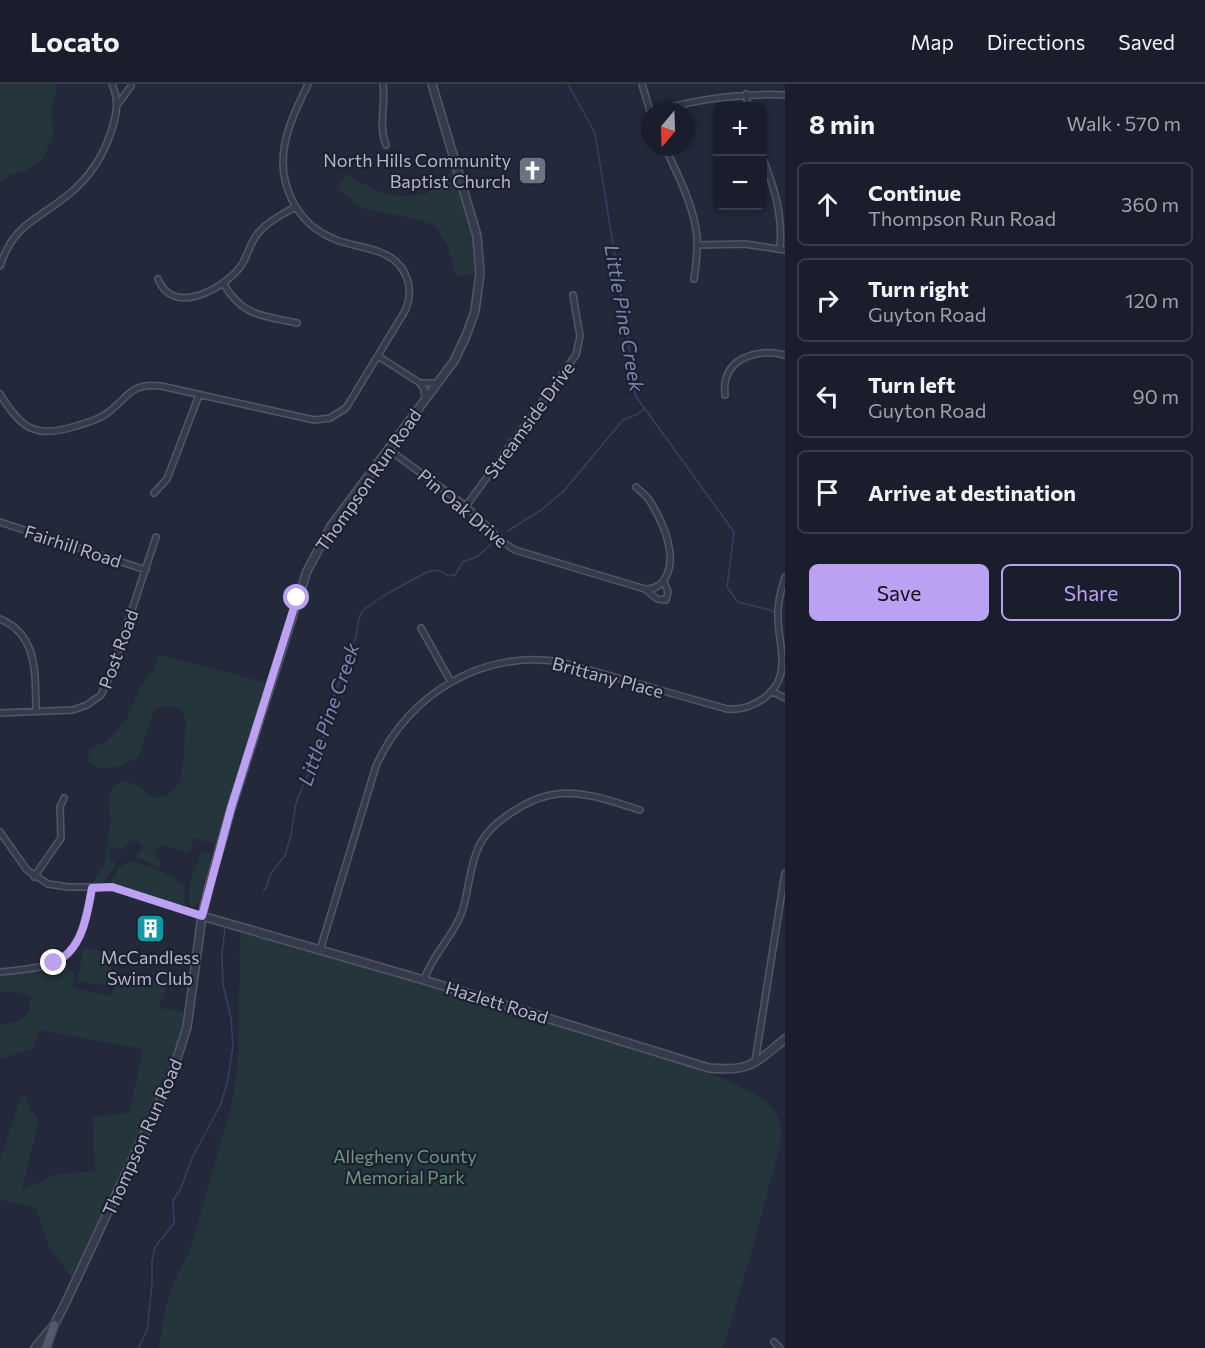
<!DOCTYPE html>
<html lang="en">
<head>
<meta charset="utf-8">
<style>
	:root { --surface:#1a1e2c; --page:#272b38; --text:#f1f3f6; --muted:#9fa2a9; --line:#383c48; --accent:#bca0f2 }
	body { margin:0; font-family:Commissioner,sans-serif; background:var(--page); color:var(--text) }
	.controls { position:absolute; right:18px; top:18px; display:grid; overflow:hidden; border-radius:9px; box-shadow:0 3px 9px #0003 }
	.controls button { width:54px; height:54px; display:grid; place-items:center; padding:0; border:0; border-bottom:2px solid var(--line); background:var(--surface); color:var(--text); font:30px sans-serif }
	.compass { position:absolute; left:641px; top:18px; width:54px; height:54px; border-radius:50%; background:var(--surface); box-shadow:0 3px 9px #0003; rotate:199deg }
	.stop { position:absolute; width:18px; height:18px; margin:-14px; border:4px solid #bca0f2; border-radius:50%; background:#fff }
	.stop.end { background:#bca0f2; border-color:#fff; box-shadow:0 2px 6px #0008 }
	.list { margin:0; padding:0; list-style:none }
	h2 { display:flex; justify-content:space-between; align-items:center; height:78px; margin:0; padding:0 24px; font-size:26px }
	h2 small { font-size:20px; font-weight:400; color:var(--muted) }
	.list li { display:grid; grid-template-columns:39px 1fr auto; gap:18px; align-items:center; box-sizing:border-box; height:84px; margin:0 12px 12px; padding:0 12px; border:2px solid var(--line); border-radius:9px }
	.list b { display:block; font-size:22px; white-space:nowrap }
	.list p { margin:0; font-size:20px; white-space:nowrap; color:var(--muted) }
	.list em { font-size:20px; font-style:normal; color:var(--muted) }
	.actions { display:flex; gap:12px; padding:18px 24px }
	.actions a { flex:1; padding:14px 0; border:2px solid var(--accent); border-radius:9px; text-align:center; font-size:21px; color:var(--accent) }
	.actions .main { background:var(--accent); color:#111 }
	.icon { flex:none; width:33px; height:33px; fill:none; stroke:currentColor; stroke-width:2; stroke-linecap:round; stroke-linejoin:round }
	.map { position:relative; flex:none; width:785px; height:1264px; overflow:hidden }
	header { display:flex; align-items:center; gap:36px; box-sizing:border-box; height:84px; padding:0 30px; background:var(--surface); border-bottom:2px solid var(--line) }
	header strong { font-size:28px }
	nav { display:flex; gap:33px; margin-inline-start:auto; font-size:21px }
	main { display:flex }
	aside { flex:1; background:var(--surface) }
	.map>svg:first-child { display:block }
	.green { fill:#25353c }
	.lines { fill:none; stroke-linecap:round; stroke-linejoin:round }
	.stream { stroke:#364062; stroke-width:1.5 }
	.minor-casing { stroke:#525666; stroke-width:8 }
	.tertiary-casing { stroke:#525666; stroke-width:10 }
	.primary-casing { stroke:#404454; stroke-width:11 }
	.minor { stroke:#363b4c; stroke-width:5 }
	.tertiary { stroke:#363b4c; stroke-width:7 }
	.primary { stroke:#54596c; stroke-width:8 }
	.route { stroke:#bca0f2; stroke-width:8 }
	.labels { text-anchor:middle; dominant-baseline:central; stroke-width:4.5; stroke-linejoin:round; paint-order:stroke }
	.poi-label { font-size:18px; fill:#b2b6c7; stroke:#1c2030; text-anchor:end }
	.street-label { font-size:18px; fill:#b2b6c7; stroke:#1c2030 }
	.park-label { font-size:18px; fill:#69987d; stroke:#1c2030 }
	.water-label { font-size:20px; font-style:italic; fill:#7a86af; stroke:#1c2030 }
</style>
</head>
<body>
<header>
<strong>Locato</strong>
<nav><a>Map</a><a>Directions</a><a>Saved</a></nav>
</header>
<main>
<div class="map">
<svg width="785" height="1264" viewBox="0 0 785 1264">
	<rect width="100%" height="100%" fill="#23283b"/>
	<!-- green -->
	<path class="green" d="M 0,0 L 58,0 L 52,23 L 53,52 L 42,76 L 27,86 L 10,91 L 0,99 Z
		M 455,80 L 473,138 L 480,189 L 456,192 L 448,163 L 436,142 L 419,136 L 362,124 L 337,104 L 346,91 L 383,110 L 408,112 L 426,110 L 443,100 Z
		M 160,571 L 271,600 L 231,724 L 227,724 L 215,763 L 213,764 L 214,760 L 194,754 L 189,768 L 162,761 L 161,764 L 157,763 L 154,767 L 155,770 L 158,771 L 157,776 L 161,777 L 159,784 L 137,773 L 136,771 L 144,763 L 137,756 L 134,758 L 131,755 L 123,766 L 109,763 L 109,775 L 115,776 L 114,783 L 103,799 L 92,800 L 104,781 L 108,758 L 107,755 C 108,750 110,745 111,740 C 112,720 99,711 123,696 L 142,704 L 153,714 L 168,711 L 178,701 L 182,689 L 186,636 L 179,624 L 163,622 L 155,625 L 138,673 C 121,683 104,691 87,677 L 91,664 L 107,657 L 127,634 L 140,604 L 153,587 Z
		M 202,768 L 210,769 L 211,772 L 199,818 L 193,825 C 182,812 195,786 200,771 Z
		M 129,778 C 140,778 177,792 183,801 C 186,807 185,814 184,820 L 181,823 L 113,800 L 111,796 L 120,784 Z
		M 240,848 C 370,881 499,921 627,963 C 666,976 740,994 769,1021 C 782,1033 782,1046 780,1062 L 748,1181 L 723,1264 L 159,1264 L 166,1223 L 171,1206 L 190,1166 L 232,1019 L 238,979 Z
		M 83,864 L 113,869 L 108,902 L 78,897 Z
		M 61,876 L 74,890 L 73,904 L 111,912 L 119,889 L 168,901 L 158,924 L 190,928 L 180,970 L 75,1199 L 49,1162 L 35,1123 L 0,1116 L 0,1077 L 21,1012 L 26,1013 L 30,1026 L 39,1035 L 22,1106 L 57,1090 L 95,1087 L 93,1033 L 130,1028 L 143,965 L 39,946 L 34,964 L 0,975 L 0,941 C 19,938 33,934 30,912 L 16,908 L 0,909 L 0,888 L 31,886 Z"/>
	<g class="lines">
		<!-- stream -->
		<path class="stream" d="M 568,0 L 595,49 L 627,247 L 635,311 L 734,448 L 727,503 L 738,518 L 770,526 L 777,530
			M 508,447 L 541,426 L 563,408 L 623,336 L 638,330 L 644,325
			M 263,807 L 266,804 L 271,789 L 285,772 L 291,751 L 296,719 L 322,657 L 331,620 L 356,552 L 359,534 L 363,526 L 383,512 L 427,488 C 436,485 441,486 449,492 L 455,491 L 463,478 L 478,472 L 491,460
			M 138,1264 L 147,1247 L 152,1201 L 152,1177 L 155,1163 L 174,1139 L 173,1116 L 180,1106 L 192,1074 L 221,1020 L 228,995 L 233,962 L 231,934 L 223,901 L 222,869 L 225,844"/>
		<defs>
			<path id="minor" d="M 383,0 C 386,21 378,41 386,61
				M 642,0 L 650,27
				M 746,10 L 748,22
				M 118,20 L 131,2
				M 655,27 C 697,15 741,9 785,11
				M 665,63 C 678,92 694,121 697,153 C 698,167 696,181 694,195
				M 762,72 C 774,102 783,131 780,164
				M 697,161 L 745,160 L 785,166
				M 0,182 C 14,139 38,136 69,110 C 90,93 104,71 112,45 C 117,29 119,16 112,0
				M 158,195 C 173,233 224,205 241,182 C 249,170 250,156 261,146 C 270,136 283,130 295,123
				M 223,199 C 243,233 261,231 297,239
				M 378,272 L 420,299 L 437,299
				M 420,299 L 424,305 L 425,315
				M 0,310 C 21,345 36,355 76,342 C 86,339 98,336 106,330 C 128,315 129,298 161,302 L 314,336 L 330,334 L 346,324 L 405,227 C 415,205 407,180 384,170 C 368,162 348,162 332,154 C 295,138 277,98 285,59 C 289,39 299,19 308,0
				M 725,311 C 721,275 755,264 785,271
				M 388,365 L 466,422 L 504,459 L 515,466 L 645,505 C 667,506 673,481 669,463 C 667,448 657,428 649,416 C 646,411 640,407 636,403
				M 154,409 L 167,395 L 199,311
				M 466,422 L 576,271 L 580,252 L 573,211
				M 0,438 L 146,486
				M 645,505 L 657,515 L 666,516 L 668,508 L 664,497
				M 0,535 C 39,551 35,592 36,627
				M 421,544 L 451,598
				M 771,607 L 785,614
				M 0,629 L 73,626 L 87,621 L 101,611 L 111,589 L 156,453
				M 0,748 L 27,786 L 48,800 L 68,803 L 112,803 L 202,832
				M 34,793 L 61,754 L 60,723 L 64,714
				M 320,866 L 376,682 C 408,609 486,563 565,579 L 727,625 C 753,627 781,609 782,581 C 783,565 778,550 778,534 C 777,520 781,507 785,493
				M 0,888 C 72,882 78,874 92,804
				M 424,896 C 432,871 453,853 462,828 C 469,807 469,783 479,762 C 487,746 499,736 514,727 C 559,697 593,711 640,726
				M 755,978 L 785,789
				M 774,1258 L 780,1264"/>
			<path id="tertiary" d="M 202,832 L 424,896 L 709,984 C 751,988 755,979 785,955
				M 35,1264 L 54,1241 L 64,1222 L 171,993 L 187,943 L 202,832 L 209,802 L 231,725 L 307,487 L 331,442 L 454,277 L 466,252 L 475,227 L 480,189 L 477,152 L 432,0"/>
			<path id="primary" d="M 46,1264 L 54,1241"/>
		</defs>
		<!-- minor casing -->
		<use href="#minor" class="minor-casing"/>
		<!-- tertiary casing -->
		<use href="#tertiary" class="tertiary-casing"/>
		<!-- primary casing -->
		<use href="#primary" class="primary-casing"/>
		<!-- minor -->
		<use href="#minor" class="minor"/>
		<!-- tertiary -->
		<use href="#tertiary" class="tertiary"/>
		<!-- primary -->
		<use href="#primary" class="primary"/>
	</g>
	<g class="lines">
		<!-- route -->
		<path class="route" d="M 54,879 C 83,865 87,832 92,804 L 112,803 L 202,832 L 231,724 L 297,514"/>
	</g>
	<!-- icons -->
	<defs>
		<symbol id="church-square" viewBox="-11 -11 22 22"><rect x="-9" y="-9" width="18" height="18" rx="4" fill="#6b7280" stroke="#1c2030"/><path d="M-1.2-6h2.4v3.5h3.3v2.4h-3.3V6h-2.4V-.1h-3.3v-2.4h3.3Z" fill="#fff"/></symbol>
		<symbol id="building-square" viewBox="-11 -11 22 22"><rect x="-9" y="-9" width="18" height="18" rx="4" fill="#0f9aa8" stroke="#1c2030"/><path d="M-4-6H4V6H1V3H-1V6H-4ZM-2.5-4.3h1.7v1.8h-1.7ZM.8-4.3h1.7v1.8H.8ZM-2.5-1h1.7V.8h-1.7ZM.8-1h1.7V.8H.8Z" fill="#fff"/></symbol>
	</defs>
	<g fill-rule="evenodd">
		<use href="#church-square" x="516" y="70" width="33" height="33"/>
		<use href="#building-square" x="134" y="828" width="33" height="33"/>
	</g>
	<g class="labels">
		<!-- poi labels -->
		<g class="poi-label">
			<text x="511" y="76">North Hills Community<tspan x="511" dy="21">Baptist Church</tspan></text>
			<text x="150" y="873" text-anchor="middle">McCandless<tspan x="150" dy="21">Swim Club</tspan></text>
		</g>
		<!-- street labels -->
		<g class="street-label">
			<text transform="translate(529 336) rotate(-54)">Streamside Drive</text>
			<text transform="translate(368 396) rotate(-55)">Thompson Run Road</text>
			<text transform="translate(463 424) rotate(40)">Pin Oak Drive</text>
			<text transform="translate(73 462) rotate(18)">Fairhill Road</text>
			<text transform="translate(118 565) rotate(-70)">Post Road</text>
			<text transform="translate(608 593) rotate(15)">Brittany Place</text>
			<text transform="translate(497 918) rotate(17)">Hazlett Road</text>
			<text transform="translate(142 1053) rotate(-66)">Thompson Run Road</text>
		</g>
		<!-- park labels -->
		<g class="park-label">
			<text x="405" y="1072">Allegheny County<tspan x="405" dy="21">Memorial Park</tspan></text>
		</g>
		<!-- water labels -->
		<g class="water-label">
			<text transform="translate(625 234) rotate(80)">Little Pine Creek</text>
			<text transform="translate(328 630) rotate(-71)">Little Pine Creek</text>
		</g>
	</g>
</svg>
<div class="controls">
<button>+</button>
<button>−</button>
</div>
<svg class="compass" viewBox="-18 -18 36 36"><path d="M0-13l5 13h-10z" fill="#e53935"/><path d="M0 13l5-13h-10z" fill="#9fa2a9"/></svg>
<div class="stop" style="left:297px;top:514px"></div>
<div class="stop end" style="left:54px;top:879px"></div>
</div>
<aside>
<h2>8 min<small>Walk · 570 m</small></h2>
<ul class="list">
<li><svg class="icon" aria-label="ahead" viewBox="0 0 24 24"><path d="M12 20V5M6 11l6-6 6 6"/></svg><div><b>Continue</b><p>Thompson Run Road</p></div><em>360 m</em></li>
<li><svg class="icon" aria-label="right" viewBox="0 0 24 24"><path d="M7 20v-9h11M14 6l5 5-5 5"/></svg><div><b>Turn right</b><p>Guyton Road</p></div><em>120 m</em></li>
<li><svg class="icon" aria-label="left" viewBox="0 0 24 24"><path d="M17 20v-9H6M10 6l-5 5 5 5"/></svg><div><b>Turn left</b><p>Guyton Road</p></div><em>90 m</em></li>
<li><svg class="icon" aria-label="arrive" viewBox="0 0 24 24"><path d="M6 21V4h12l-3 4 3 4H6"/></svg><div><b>Arrive at destination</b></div></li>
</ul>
<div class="actions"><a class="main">Save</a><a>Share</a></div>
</aside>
</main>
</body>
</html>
